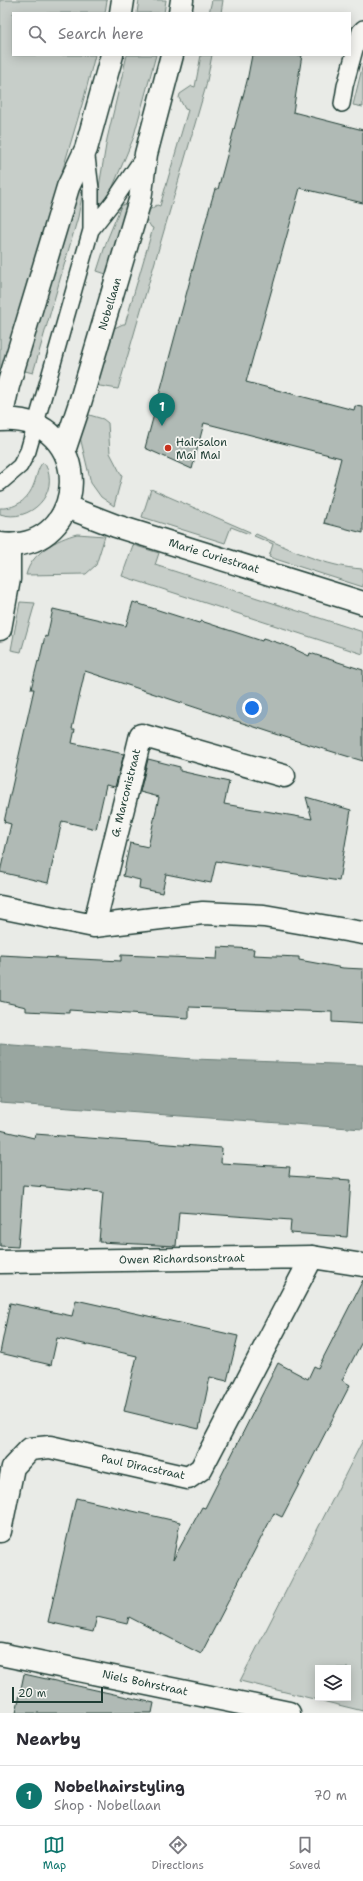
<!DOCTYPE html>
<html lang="en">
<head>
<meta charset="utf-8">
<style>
	:root { --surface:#fff; --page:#f2f2f3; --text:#2b2b33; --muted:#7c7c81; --line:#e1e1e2; --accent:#0f766e }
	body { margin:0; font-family:"Shantell Sans",sans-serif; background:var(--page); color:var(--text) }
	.controls { position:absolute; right:12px; bottom:12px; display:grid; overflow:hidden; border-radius:0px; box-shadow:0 2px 10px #0003 }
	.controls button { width:36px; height:36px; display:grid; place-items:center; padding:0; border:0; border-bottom:1px solid var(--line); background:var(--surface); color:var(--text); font:20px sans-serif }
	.scale { position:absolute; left:12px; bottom:10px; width:91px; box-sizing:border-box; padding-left:4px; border:2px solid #1f3d34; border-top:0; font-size:11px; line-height:14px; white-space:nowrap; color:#1f3d34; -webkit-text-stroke:3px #f6f6f2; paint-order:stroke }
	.you { position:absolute; left:252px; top:708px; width:14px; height:14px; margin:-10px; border:3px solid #fff; border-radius:50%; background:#1a73e8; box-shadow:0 0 0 6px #1a73e833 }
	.badge { display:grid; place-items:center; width:26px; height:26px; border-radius:50%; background:var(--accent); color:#fff; font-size:13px; font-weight:700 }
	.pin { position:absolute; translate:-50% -33px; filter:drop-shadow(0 1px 2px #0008) }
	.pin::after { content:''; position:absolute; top:21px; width:14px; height:12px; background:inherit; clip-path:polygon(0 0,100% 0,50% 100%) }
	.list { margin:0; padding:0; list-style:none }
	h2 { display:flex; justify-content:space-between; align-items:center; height:52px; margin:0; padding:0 16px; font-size:17px }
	h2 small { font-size:13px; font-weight:400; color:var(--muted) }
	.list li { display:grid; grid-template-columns:26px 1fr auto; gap:12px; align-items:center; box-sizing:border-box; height:60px; padding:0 16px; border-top:1px solid var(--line) }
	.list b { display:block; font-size:15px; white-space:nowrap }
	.list p { margin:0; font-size:13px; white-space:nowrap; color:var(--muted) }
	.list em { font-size:13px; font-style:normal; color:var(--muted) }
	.icon { flex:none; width:22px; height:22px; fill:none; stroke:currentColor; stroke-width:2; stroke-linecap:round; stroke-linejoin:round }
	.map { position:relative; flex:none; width:363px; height:1713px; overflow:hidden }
	.search { position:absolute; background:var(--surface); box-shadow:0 2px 10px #0003; left:12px; right:12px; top:12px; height:44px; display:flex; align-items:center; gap:10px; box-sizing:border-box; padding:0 14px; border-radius:0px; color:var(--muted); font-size:15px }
	.sheet { height:112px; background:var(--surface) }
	nav { display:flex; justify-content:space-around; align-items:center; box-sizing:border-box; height:56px; border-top:1px solid var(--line); background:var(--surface); font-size:11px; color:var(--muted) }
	nav a { display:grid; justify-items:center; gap:2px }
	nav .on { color:var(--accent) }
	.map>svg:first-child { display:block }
	.green { fill:#c7cec9; stroke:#73867e; fill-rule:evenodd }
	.water { fill:#99a6a0; stroke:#687c75 }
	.building { fill:#b0bab5; stroke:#1f3d34 }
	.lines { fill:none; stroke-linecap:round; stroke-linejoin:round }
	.service-casing { stroke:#1f3d34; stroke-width:18 }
	.minor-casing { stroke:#1f3d34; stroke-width:25 }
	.tertiary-casing { stroke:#1f3d34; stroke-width:25 }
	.service { stroke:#f6f6f2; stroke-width:15 }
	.minor { stroke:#f6f6f2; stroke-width:22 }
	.tertiary { stroke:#f6f6f2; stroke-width:22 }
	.poi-dot { fill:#c8321e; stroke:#f6f6f2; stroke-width:1.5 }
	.labels { text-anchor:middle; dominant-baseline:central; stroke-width:3.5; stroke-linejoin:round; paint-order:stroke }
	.street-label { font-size:11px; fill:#1f3d34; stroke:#f6f6f2 }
	.poi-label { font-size:11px; fill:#1f3d34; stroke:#f6f6f2; text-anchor:start }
</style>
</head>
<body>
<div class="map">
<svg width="363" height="1713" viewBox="0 0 363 1713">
	<rect width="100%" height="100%" fill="#e9ebe7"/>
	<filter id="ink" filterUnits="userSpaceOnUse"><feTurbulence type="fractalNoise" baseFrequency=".025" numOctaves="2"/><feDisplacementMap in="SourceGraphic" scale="8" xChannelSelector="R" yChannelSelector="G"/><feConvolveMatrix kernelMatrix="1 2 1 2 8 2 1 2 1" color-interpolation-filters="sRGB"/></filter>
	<g filter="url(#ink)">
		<!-- green -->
		<path class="green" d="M 0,0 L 107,0 L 105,13 L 13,13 L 13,55 L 95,55 L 84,98 L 0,381 Z
			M 139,0 L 166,0 L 164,13 L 137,13 Z
			M 212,0 L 223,0 L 221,13 L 209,13 Z
			M 127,55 L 156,55 L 133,139 L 109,196 L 105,203 L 102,204 L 97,199 L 107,139 Z
			M 201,55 L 212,55 L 206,86 L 118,389 L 94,385 L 110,330 L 123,324 L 125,324 L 153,228 L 151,227 L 144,215 L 146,212 L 157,205 L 160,206 L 188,110 L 185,109 L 179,98 L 180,94 L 192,86 L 195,87 Z
			M 363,64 L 363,107 L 353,105 Z
			M 74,190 L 80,191 L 82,196 L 78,217 L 33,373 L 21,370 Z
			M 124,204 L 130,206 L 104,297 L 99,295 L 106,274 L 97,271 L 107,240 L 121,206 Z
			M 86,414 L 103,419 L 108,423 L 110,453 L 122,476 L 114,506 L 101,497 L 91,483 L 80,437 L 81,427 Z
			M 42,463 L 45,464 C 61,493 30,524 0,514 L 0,508 C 18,509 30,497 35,481 C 37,475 38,468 42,463 Z
			M 151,489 L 250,532 L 249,534 L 231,527 L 225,543 L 142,517 Z
			M 77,534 L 105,536 L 96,565 L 86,574 L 26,575 C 31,553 57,539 77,534 Z
			M 256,534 C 290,549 325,567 363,569 L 363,587 L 269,557 L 273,544 L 254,536 Z
			M 133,545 L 159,553 L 155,565 L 363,632 L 363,654 L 122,576 Z
			M 20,602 L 35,603 L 21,652 L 11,650 Z
			M 363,1440 L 363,1711 L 240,1681 ZM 318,1668 L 348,1668 L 348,1698 L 318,1698 Z"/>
		<!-- water -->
		<path class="water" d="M 0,1044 L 193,1059 L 363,1065 L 363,1129 L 0,1103 Z"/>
		<!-- building -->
		<path class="building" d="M 252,55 L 302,55 L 293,112 L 363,130 L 363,203 L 300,188 L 246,382 L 354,410 L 355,406 L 363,407 L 363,533 L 324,523 L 341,458 L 204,423 L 192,469 L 145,448 L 208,213 L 215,189 L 218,189 L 247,81 Z
			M 133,602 L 199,623 L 201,621 L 262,641 L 263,638 L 288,646 L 309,656 L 310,653 L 363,670 L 363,761 L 297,741 L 85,671 L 72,729 L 75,729 L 72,743 L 124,754 L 115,787 L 106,785 L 96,829 L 62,821 L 48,883 L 0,872 L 11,824 L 4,822 L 34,689 L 31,689 L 38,661 L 39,662 L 45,636 L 47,637 L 53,609 L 126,626 Z
			M 148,759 L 180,767 L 180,771 L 229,782 L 224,804 L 312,819 L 306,797 L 351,810 L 339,881 L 216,861 L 211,883 L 166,874 L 162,893 L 139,888 L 140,880 L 123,876 L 130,843 L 148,847 L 159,797 L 140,792 Z
			M 218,947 L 254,949 L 253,955 L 299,957 L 299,960 L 343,968 L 363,969 L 363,1024 L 332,1022 L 332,1012 L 189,1007 L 189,1018 L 69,1010 L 69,1013 L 26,1011 L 26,1007 L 0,1001 L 0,955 L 121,961 L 121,955 L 217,959 Z
			M 0,1130 L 34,1138 L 35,1134 L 222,1148 L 221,1163 L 290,1167 L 289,1176 L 351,1180 L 347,1237 L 290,1233 L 291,1220 L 179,1212 L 176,1246 L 99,1242 L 103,1192 L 23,1185 L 18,1247 L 0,1246 Z
			M 363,1280 L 363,1340 L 342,1380 L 350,1385 L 282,1517 L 274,1513 L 201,1654 L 129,1617 L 127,1624 L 97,1617 L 93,1632 L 48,1622 L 76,1498 L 180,1522 L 173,1560 L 202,1507 L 205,1508 L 278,1363 L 308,1379 L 314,1366 L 318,1368 Z
			M 76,1300 L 238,1336 L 227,1381 L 210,1377 L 199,1429 L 124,1411 L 137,1356 L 57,1338 L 51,1365 L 0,1353 L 10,1303 L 72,1316 Z
			M 24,1674 L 154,1703 L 152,1713 L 16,1713 Z"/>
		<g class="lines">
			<defs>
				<path id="service" d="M 342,104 L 345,86 L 360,31 L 363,28
					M 91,230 L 113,202 L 144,156
					M 0,483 L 20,466 L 28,451 L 91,230 L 91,189 L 86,149"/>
				<path id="minor" d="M 67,507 L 116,526 L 363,603
					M 0,629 L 9,579 L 9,545
					M 0,907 L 94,926 L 203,913 L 264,916 L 363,933
					M 94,926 L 141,735 L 284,776
					M 0,1262 L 312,1257 L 363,1265
					M 0,1531 L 13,1467 L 30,1449 L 50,1447 L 188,1478 L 201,1469 L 312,1257
					M 0,1654 L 289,1713"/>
				<path id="tertiary" d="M 121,13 L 123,0
					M 180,13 L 182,0
					M 1,419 L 8,386 L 68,187 L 86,149 L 112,55
					M 0,420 C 98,412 91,555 0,544
					M 64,451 L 80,403 L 140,200 L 146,154 L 172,55"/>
			</defs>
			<!-- service casing -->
			<use href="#service" class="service-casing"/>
			<!-- minor casing -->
			<use href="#minor" class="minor-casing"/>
			<!-- tertiary casing -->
			<use href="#tertiary" class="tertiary-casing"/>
			<!-- service -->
			<use href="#service" class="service"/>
			<!-- minor -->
			<use href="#minor" class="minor"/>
			<!-- tertiary -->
			<use href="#tertiary" class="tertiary"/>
		</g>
	</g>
	<!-- markers -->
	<circle class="poi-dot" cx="168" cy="448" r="4"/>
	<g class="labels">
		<!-- street labels -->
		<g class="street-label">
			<text transform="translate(110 304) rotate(-73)">Nobellaan</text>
			<text transform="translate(214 556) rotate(17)">Marie Curiestraat</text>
			<text transform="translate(126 793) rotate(-76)">G. Marconistraat</text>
			<text transform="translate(182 1259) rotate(-1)">Owen Richardsonstraat</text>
			<text transform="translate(143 1467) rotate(12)">Paul Diracstraat</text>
			<text transform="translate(145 1683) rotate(12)">Niels Bohrstraat</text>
		</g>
		<!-- poi labels -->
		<g class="poi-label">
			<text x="176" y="442">Hairsalon<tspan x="176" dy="13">Mai Mai</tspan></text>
		</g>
	</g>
</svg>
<div class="controls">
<button><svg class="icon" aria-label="layers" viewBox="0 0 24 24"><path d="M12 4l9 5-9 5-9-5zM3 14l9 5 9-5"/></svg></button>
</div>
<div class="scale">20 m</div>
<div class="you"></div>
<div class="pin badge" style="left:162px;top:426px">1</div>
<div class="search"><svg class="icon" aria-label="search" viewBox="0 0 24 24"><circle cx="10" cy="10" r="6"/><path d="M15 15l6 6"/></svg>Search here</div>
</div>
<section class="sheet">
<h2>Nearby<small></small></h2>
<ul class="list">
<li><span class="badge">1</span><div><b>Nobelhairstyling</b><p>Shop · Nobellaan</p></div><em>70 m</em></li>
</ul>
</section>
<nav>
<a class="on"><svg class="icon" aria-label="map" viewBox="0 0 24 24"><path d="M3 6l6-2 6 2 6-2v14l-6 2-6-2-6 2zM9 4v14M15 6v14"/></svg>Map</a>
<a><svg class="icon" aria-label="directions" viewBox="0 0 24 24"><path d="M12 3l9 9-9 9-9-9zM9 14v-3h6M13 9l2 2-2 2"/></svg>Directions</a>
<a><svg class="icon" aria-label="saved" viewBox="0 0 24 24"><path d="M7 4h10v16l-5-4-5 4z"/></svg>Saved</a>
</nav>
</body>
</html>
